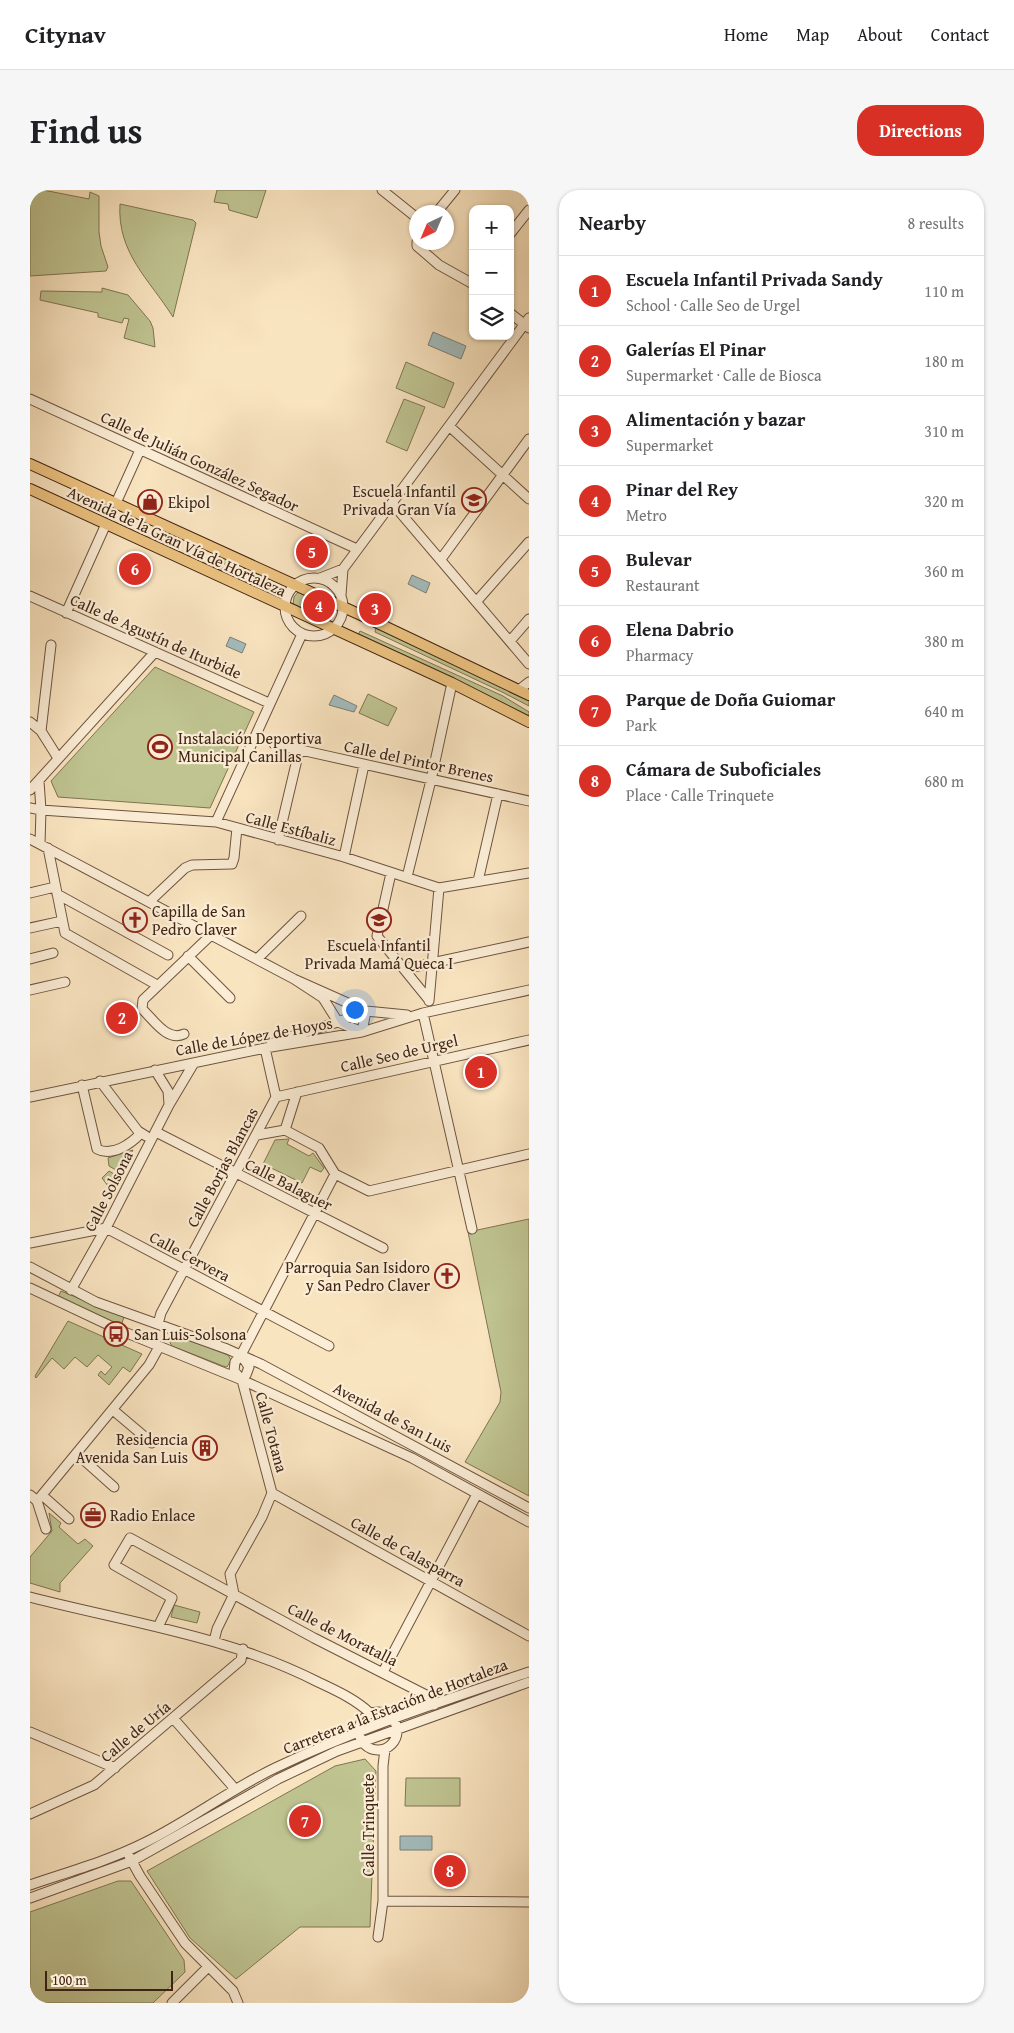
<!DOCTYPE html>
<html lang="en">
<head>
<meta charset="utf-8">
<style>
	:root { --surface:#fff; --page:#f6f6f6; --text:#202124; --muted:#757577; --line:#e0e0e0; --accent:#d93025 }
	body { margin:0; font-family:"Gentium Book Plus",serif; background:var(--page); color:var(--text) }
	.controls { position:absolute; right:15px; top:15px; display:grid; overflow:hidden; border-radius:10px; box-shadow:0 1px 4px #0004 }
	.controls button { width:45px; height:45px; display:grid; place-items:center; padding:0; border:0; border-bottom:1px solid var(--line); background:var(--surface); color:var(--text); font:25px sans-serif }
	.compass { position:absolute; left:379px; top:15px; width:45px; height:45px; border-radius:50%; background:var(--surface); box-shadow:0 1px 4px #0004; rotate:224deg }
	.scale { position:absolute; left:15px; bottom:12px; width:128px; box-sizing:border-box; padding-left:5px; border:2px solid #402413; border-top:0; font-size:14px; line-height:18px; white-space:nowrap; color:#402413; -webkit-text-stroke:4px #fbedd6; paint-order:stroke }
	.you { position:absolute; left:324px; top:819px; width:18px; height:18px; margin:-12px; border:4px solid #fff; border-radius:50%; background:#1a73e8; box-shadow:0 0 0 8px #1a73e833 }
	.badge { display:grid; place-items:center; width:32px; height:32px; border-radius:50%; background:var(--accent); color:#fff; font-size:16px; font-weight:700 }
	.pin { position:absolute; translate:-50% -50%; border:2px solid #fff; box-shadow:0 1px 5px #0006 }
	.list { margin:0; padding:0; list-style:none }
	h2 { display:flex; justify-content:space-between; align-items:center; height:65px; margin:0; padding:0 20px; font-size:21px }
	h2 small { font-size:16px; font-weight:400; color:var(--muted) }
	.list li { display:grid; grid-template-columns:32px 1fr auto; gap:15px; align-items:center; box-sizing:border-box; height:70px; padding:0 20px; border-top:1px solid var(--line) }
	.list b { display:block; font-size:19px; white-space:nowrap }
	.list p { margin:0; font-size:16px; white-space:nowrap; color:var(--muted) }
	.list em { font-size:16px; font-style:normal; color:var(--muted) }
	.icon { flex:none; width:28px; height:28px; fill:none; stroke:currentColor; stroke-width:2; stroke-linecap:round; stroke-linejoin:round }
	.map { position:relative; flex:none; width:499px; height:1813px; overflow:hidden; border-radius:20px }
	header { display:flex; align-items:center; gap:30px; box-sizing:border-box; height:70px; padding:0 25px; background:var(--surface); border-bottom:1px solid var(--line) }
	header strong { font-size:24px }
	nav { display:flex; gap:28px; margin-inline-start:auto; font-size:18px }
	.intro { display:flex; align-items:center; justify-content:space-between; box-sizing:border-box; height:120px; padding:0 30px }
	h1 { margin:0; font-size:35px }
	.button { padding:12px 22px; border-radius:20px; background:var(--accent); color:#fff; font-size:18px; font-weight:700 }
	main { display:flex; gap:30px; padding:0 30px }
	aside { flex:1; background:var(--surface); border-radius:20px; box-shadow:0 1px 4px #0004 }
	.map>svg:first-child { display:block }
	.green { fill:#bfc491; stroke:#807452 }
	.water { fill:#a3bcbd; stroke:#7b7f79 }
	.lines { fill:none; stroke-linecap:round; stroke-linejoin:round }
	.minor-casing { stroke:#6e543e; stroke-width:11 }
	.major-casing { stroke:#402413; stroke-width:12 }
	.minor { stroke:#fbedd6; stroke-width:9 }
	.major { stroke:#ecc280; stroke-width:10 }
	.labels { text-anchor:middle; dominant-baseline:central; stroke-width:4.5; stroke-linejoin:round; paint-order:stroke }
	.street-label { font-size:16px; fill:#402413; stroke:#fbedd6 }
	.poi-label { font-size:16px; fill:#402413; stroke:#fbedd6; text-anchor:start }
</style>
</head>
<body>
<header>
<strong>Citynav</strong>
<nav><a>Home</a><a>Map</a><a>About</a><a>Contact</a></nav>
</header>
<div class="intro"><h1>Find us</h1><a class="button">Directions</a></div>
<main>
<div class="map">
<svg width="499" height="1813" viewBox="0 0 499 1813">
	<rect width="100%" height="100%" fill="#f9e4c0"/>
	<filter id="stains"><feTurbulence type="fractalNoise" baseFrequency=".004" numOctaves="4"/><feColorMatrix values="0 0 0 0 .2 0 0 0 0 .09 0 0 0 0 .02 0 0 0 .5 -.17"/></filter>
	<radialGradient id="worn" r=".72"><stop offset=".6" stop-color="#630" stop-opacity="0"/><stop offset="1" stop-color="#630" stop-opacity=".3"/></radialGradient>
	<!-- green -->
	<path class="green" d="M 0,0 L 13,0 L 59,9 L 60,2 L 69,6 L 69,42 L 71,56 L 78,77 L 76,81 L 0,86 Z
		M 187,0 L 236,0 L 227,28 L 199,20 L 198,14 L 184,12 Z
		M 90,14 L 163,30 L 166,33 L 143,127 C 119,89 87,63 90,14 Z
		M 72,98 L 98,105 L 120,131 L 123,138 L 125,157 L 94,148 L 99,129 L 94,128 L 92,133 L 68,127 L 68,123 L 10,110 L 11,101 L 72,102 Z
		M 376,172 L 424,193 L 414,218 L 366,198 Z
		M 374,209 L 395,217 L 377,261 L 356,252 Z
		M 188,365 L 238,389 L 237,392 L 185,370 Z
		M 182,373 L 226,393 L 224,397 L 180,377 Z
		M 268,402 L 305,420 L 299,432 L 263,415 L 264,407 Z
		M 346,438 L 485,502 L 499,511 L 499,516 L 472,502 L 345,442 Z
		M 330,441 L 473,506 L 499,522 L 499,527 L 433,493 L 328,445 Z
		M 125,477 L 224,522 L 180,618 L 28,607 L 21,591 Z
		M 338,504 L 367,518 L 358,536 L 329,523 Z
		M 259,949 L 257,954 L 279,966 L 283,963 L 294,978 L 291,982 L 280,977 L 272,993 L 233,974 L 245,950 Z
		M 103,960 L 91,983 L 79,976 L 78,968 Z
		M 79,981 L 89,987 L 81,1000 L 72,988 Z
		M 499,1029 L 499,1306 L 435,1272 L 470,1212 L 471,1202 L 438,1042 Z
		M 31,1101 L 94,1127 L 91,1136 L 28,1107 Z
		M 38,1131 L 112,1164 L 100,1182 L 93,1177 L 79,1195 L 68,1185 L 71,1181 L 75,1185 L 82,1177 L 68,1165 L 57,1177 L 45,1167 L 34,1179 L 22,1168 L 6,1188 L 5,1186 Z
		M 146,1145 L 198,1165 L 201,1170 L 197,1177 L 193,1176 L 142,1156 L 139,1151 Z
		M 19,1323 L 31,1333 L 29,1337 L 48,1354 L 55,1349 L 63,1356 L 30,1393 L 30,1402 L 0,1393 L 0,1367 L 22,1341 Z
		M 144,1415 L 170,1422 L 167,1433 L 141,1427 Z
		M 335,1569 L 346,1581 L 340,1737 L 270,1737 L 206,1789 L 160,1748 L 117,1681 L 305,1576 Z
		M 376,1588 L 430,1588 L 430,1616 L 375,1616 Z
		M 88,1691 L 101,1691 L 154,1770 L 155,1782 L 123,1813 L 0,1813 L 0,1722 Z"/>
	<!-- water -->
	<path class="water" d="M 403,142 L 436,156 L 431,169 L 398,155 Z
		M 382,385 L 400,393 L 396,403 L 378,394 Z
		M 200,447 L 216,454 L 212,463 L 196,456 Z
		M 304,505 L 327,516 L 324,522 L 299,515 Z
		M 370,1646 L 402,1646 L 402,1660 L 370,1660 Z"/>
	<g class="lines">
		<defs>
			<path id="minor" d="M 352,0 L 387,28
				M 407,22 L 425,0
				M 480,44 L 499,20
				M 387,52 L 387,56 L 409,75 L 443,94
				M 480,123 L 499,138
				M 0,209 L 327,359
				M 419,236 L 499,309
				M 86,313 L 110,260
				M 362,313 L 499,474
				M 411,369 L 499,249
				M255 417a29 29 0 1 1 58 0a29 29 0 1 1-58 0Z
				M 290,388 L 313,379
				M 311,405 L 313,379 L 499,128
				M 0,406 L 239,513
				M 446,412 L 499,352
				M 36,423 L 76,334
				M 480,451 L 499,429
				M 490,499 L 499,492
				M 0,532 L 11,541 L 28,568
				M 11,541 L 21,455
				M 244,554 L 499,611
				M 9,591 L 11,620 L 186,632 L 314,667 L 409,698 L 499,683
				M 0,600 L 125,462
				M 0,618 L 11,620 L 10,654
				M 186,632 L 272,444
				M 0,649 L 264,789 L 336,821 L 332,842 L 308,832 L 293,808 L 264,789
				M 248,650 L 269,561
				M 18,658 L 35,743 L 127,795
				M 314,667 L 334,575
				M 361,683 L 347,746 L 399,810
				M 377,687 L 401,590 L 422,493
				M 448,691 L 468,604
				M 0,703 L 25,697
				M 27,704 L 138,765
				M 119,712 L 155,678 L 162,675 L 202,674 L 204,668 L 207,638
				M 0,738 L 32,731
				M 158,766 L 200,808
				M 0,769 L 23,763
				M 227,769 L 271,726
				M 374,779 L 499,752
				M 0,800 L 35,792
				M 399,811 L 409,698
				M 393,823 L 442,1039
				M 154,844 C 137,852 124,830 112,819 L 113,810 L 181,745
				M 241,854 L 253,849 L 308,832 L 336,821 L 377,825
				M 125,880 L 138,901 L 139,914
				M 70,891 L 108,941 L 116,946
				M 52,895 L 67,959 C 82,967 101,954 111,943
				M 0,907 L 235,858 L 332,842 L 393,823 L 499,800
				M 246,907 L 499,850
				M 255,940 L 289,958 L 305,984 L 339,1001 L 499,964
				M 255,940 L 267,902
				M 126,942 L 353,1058
				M 227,945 L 255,940
				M 0,1053 L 76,1038 L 299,1156
				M 0,1077 L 66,1112 L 197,1159 L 231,1174 L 499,1318
				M 0,1098 L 87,1139 L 212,1190 L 382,1268 L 499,1332
				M 41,1100 L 76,1038 L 139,915 L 164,873
				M 128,1134 L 131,1123 L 246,907 L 235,858
				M 211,1165 L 305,984
				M 211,1165 L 219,1177 L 216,1185 L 212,1190 L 204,1181 L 205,1172 Z
				M 83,1220 L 122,1253
				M 47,1264 L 84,1297
				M 242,1303 L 499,1446
				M 0,1305 L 7,1311 L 16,1339
				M 12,1305 L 39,1329
				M 7,1311 L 119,1175 L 129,1157
				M 0,1407 C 97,1432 198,1446 288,1492 C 307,1501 325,1509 340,1523
				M 128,1437 L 142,1408 L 84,1375 L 100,1348 L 284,1448 L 398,1506 L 404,1515
				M 184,1451 L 187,1439 L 204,1404 L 200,1384 L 232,1327 L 242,1303 L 212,1190
				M 353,1482 L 447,1304
				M329 1541a19 19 0 1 1 38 0a19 19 0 1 1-38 0Z
				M 143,1528 L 205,1599
				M 0,1542 L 85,1578
				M 0,1624 L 64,1595 L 211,1470 L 213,1459
				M 99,1666 L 110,1686 L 155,1753 L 203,1801 L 208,1813
				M 0,1695 C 38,1682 78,1671 114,1653 C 159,1631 199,1600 245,1578 C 326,1539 413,1511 499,1482
				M 0,1708 L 102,1671 L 248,1589 L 307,1561 L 499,1492
				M 353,1711 L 499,1712
				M 348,1747 L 353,1711 L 353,1576 L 355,1559
				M 142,1813 L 178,1777"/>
			<path id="major" d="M 0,274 L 333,426 L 499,505
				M 0,299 L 422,493 L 499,532"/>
		</defs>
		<!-- minor casing -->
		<use href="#minor" class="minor-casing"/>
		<!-- major casing -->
		<use href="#major" class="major-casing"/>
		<!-- minor -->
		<use href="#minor" class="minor"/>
		<!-- major -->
		<use href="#major" class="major"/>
	</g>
	<!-- icons -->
	<defs>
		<symbol id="school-ring" viewBox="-11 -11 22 22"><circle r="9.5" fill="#fbedd6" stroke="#8f2418" stroke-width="1.5"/><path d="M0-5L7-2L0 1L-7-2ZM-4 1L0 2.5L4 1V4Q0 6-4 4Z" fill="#8f2418"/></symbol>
		<symbol id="shop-ring" viewBox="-11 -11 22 22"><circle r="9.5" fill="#fbedd6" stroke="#8f2418" stroke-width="1.5"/><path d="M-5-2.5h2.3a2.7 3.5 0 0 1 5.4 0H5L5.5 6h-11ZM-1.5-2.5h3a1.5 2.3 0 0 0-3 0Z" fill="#8f2418"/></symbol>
		<symbol id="stadium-ring" viewBox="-11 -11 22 22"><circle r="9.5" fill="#fbedd6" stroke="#8f2418" stroke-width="1.5"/><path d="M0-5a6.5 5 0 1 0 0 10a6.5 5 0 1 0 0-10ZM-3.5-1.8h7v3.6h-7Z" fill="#8f2418"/></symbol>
		<symbol id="church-ring" viewBox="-11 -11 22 22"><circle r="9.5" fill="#fbedd6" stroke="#8f2418" stroke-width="1.5"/><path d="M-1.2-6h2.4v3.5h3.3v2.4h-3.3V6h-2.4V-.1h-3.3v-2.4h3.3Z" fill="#8f2418"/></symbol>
		<symbol id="bus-ring" viewBox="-11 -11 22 22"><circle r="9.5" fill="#fbedd6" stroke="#8f2418" stroke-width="1.5"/><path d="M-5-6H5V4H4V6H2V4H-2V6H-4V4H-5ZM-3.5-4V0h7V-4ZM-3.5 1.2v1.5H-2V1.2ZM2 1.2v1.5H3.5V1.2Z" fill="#8f2418"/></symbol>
		<symbol id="building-ring" viewBox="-11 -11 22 22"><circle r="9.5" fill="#fbedd6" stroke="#8f2418" stroke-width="1.5"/><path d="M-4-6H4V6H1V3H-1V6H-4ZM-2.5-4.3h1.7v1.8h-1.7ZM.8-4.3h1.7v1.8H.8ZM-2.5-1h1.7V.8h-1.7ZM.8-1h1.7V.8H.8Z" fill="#8f2418"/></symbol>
		<symbol id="office-ring" viewBox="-11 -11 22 22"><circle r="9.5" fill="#fbedd6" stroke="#8f2418" stroke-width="1.5"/><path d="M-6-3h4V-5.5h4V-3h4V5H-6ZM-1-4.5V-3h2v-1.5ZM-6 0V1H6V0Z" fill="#8f2418"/></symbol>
	</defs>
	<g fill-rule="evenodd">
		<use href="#school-ring" x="430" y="296" width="28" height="28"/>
		<use href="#shop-ring" x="106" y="298" width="28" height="28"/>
		<use href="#stadium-ring" x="116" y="543" width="28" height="28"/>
		<use href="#church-ring" x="91" y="716" width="28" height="28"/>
		<use href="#school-ring" x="335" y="716" width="28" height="28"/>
		<use href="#church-ring" x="403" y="1072" width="28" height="28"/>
		<use href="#bus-ring" x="72" y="1130" width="28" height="28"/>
		<use href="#building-ring" x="161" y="1244" width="28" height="28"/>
		<use href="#office-ring" x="49" y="1311" width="28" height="28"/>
	</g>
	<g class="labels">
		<!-- street labels -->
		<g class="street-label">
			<text transform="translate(170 271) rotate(25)">Calle de Julián González Segador</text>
			<text transform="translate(147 351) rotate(25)">Avenida de la Gran Vía de Hortaleza</text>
			<text transform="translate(126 446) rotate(24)">Calle de Agustín de Iturbide</text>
			<text transform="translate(389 571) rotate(12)">Calle del Pintor Brenes</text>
			<text transform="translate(261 638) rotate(15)">Calle Estíbaliz</text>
			<text transform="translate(224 846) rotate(-10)">Calle de López de Hoyos</text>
			<text transform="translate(369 863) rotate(-13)">Calle Seo de Urgel</text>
			<text transform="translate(192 977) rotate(-62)">Calle Borjas Blancas</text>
			<text transform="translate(259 994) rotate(27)">Calle Balaguer</text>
			<text transform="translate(78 1001) rotate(-63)">Calle Solsona</text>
			<text transform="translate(160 1066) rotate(28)">Calle Cervera</text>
			<text transform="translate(363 1227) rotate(28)">Avenida de San Luis</text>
			<text transform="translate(242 1242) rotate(75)">Calle Totana</text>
			<text transform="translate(378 1361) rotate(29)">Calle de Calasparra</text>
			<text transform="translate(313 1444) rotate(27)">Calle de Moratalla</text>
			<text transform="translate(365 1516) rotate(-21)">Carretera a la Estación de Hortaleza</text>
			<text transform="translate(105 1541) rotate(-40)">Calle de Uría</text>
			<text transform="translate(338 1635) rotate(-90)">Calle Trinquete</text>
		</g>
		<!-- poi labels -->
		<g class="poi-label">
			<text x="426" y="301" text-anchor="end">Escuela Infantil<tspan x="426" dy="18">Privada Gran Vía</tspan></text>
			<text x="138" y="312">Ekipol</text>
			<text x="148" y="548">Instalación Deportiva<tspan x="148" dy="18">Municipal Canillas</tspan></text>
			<text x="122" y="721">Capilla de San<tspan x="122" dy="18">Pedro Claver</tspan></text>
			<text x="349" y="755" text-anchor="middle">Escuela Infantil<tspan x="349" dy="18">Privada Mamá Queca I</tspan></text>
			<text x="400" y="1077" text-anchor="end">Parroquia San Isidoro<tspan x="400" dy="18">y San Pedro Claver</tspan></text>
			<text x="104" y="1144">San Luis-Solsona</text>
			<text x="158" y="1249" text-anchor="end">Residencia<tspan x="158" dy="18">Avenida San Luis</tspan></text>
			<text x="80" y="1325">Radio Enlace</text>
		</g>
	</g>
	<rect width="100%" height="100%" filter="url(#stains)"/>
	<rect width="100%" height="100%" fill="url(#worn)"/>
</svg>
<div class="controls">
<button>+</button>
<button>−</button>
<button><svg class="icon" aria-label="layers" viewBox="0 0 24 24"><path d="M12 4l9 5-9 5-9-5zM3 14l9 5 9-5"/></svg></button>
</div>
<svg class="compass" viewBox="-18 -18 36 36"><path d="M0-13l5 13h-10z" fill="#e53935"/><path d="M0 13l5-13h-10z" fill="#757577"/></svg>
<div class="scale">100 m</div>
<div class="you"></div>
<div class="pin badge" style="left:451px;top:882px">1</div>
<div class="pin badge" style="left:92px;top:828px">2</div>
<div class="pin badge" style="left:345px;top:419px">3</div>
<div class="pin badge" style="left:289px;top:416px">4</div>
<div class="pin badge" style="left:282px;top:362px">5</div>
<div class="pin badge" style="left:105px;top:379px">6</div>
<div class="pin badge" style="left:275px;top:1631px">7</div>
<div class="pin badge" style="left:420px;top:1681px">8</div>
</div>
<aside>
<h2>Nearby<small>8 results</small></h2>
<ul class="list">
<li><span class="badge">1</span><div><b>Escuela Infantil Privada Sandy</b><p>School · Calle Seo de Urgel</p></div><em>110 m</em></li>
<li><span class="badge">2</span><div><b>Galerías El Pinar</b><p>Supermarket · Calle de Biosca</p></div><em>180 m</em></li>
<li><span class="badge">3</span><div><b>Alimentación y bazar</b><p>Supermarket</p></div><em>310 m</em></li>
<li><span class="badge">4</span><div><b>Pinar del Rey</b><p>Metro</p></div><em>320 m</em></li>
<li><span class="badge">5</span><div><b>Bulevar</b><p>Restaurant</p></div><em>360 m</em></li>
<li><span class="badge">6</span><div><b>Elena Dabrio</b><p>Pharmacy</p></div><em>380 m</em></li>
<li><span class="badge">7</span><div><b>Parque de Doña Guiomar</b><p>Park</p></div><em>640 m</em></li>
<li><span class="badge">8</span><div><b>Cámara de Suboficiales</b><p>Place · Calle Trinquete</p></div><em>680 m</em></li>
</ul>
</aside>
</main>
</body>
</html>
